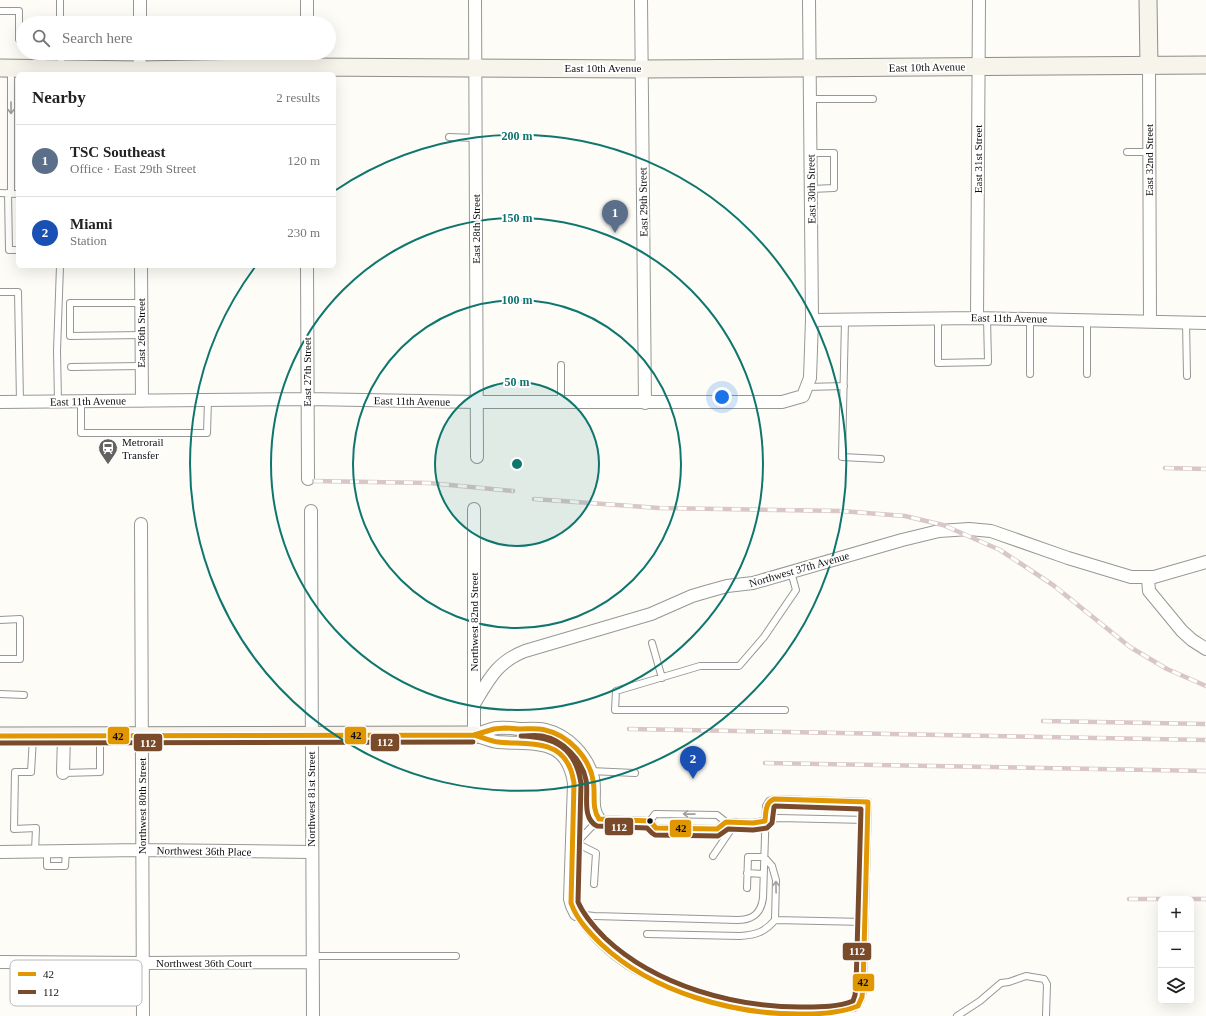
<!DOCTYPE html>
<html lang="en">
<head>
<meta charset="utf-8">
<style>
	:root { --surface:#fff; --page:#f2f2f2; --text:#222; --muted:#767676; --line:#e0e0e0; --accent:#d93025 }
	body { margin:0; font-family:"Times New Roman",serif; background:var(--page); color:var(--text) }
	.controls { position:absolute; right:12px; bottom:12px; display:grid; overflow:hidden; border-radius:6px; box-shadow:0 4px 16px #0002 }
	.controls button { width:36px; height:36px; display:grid; place-items:center; padding:0; border:0; border-bottom:1px solid var(--line); background:var(--surface); color:var(--text); font:20px sans-serif }
	.you { position:absolute; left:722px; top:397px; width:14px; height:14px; margin:-10px; border:3px solid #fff; border-radius:50%; background:#1a73e8; box-shadow:0 0 0 6px #1a73e833 }
	.badge { display:grid; place-items:center; width:26px; height:26px; border-radius:50%; background:var(--accent); color:#fff; font-size:13px; font-weight:700 }
	.pin { position:absolute; translate:-50% -33px; filter:drop-shadow(0 1px 2px #0008) }
	.pin::after { content:''; position:absolute; top:21px; width:14px; height:12px; background:inherit; clip-path:polygon(0 0,100% 0,50% 100%) }
	.list { margin:0; padding:0; list-style:none }
	h2 { display:flex; justify-content:space-between; align-items:center; height:52px; margin:0; padding:0 16px; font-size:17px }
	h2 small { font-size:13px; font-weight:400; color:var(--muted) }
	.list li { display:grid; grid-template-columns:26px 1fr auto; gap:12px; align-items:center; box-sizing:border-box; height:72px; padding:0 16px; border-top:1px solid var(--line) }
	.list b { display:block; font-size:15px; white-space:nowrap }
	.list p { margin:0; font-size:13px; white-space:nowrap; color:var(--muted) }
	.list em { font-size:13px; font-style:normal; color:var(--muted) }
	.icon { flex:none; width:22px; height:22px; fill:none; stroke:currentColor; stroke-width:2; stroke-linecap:round; stroke-linejoin:round }
	.map { position:relative; flex:none; width:1206px; height:1016px; overflow:hidden }
	.search { position:absolute; background:var(--surface); box-shadow:0 4px 16px #0002; left:16px; top:16px; width:320px; height:44px; display:flex; align-items:center; gap:10px; box-sizing:border-box; padding:0 14px; border-radius:22px; color:var(--muted); font-size:15px }
	.panel { position:absolute; background:var(--surface); box-shadow:0 4px 16px #0002; left:16px; top:72px; width:320px; height:196px; border-radius:6px }
	.map>svg:first-child { display:block }
	.lines { fill:none; stroke-linecap:round; stroke-linejoin:round }
	.lane-casing { stroke:#979795; stroke-width:8 }
	.street-casing { stroke:#979795; stroke-width:14 }
	.secondary-casing { stroke:#8e8d8b; stroke-width:19 }
	.lane { stroke:#fffffe; stroke-width:6 }
	.street { stroke:#fffffe; stroke-width:12 }
	.secondary { stroke:#f6f4eb; stroke-width:17 }
	.rail-casing { stroke:#d9c6c7; stroke-width:4.5 }
	.rail { stroke:#fff; stroke-width:3; stroke-dasharray:9; stroke-linecap:butt }
	.bus-1-casing { stroke:#fff; stroke-width:8 }
	.bus-2-casing { stroke:#fff; stroke-width:8 }
	.bus-1 { stroke:#e09702; stroke-width:5 }
	.bus-2 { stroke:#7a4b2a; stroke-width:5 }
	.oneway { stroke:#a0a09f }
	.ring { fill:none; stroke:#0f766e; stroke-width:2 }
	.bus-dot { fill:#111; stroke:#fff; stroke-width:1.5 }
	.labels { text-anchor:middle; dominant-baseline:central; stroke-width:4; stroke-linejoin:round; paint-order:stroke }
	.street-label { font-size:11px; fill:#111; stroke:#fff }
	.poi-label { font-size:11px; fill:#111; stroke:#fff; text-anchor:start }
	.key { fill:#fff; stroke:#b8b8b8; stroke-width:1 }
	.key-label { font-size:11px; fill:#111 }
	.centre { fill:#0f766e; stroke:#fff; stroke-width:2 }
	.ring-label { font-size:12px; text-anchor:middle; font-weight:bold; fill:#0f766e; stroke:#fff; stroke-width:4; stroke-linejoin:round; paint-order:stroke }
	.line-badge { stroke:#fff; stroke-width:1.5 }
	.badge-label { font-size:11px; text-anchor:middle; font-weight:bold; fill:#fff }
	.pale-badge-label { font-size:11px; text-anchor:middle; font-weight:bold; fill:#111 }
</style>
</head>
<body>
<div class="map">
<svg width="1206" height="1016" viewBox="0 0 1206 1016">
	<rect width="100%" height="100%" fill="#fdfcf7"/>
	<g class="lines">
		<defs>
			<path id="lane" d="M 60,0 L 60,23
				M 0,11 L 19,11 L 19,39 L 23,39
				M 69,23 L 74,23
				M 43,53 L 43,67
				M 61,53 L 61,68
				M 810,99 L 873,99
				M 449,137 L 476,138
				M 1127,152 L 1149,152
				M 810,153 L 834,153 L 834,188 L 811,189
				M 0,193 L 18,194
				M 8,193 L 9,250 L 18,250
				M 11,194 L 11,70
				M 0,292 L 18,292 L 20,402
				M 141,303 L 70,303 L 70,336 L 142,335
				M 938,318 L 938,363 L 988,362 L 987,318
				M 845,320 L 842,457 L 881,459
				M 1186,322 L 1187,376
				M 561,365 L 561,403
				M 71,367 L 142,366
				M 1030,374 L 1030,319
				M 1087,374 L 1087,320
				M 807,387 L 844,386
				M 58,401 L 57,351 L 60,266
				M 81,401 L 81,433 L 207,433 L 208,400
				M 0,620 L 20,619 L 20,659 L 0,659
				M 652,643 L 662,678
				M 0,694 L 24,695
				M 785,710 L 615,710 L 616,691 L 700,666 L 739,666 L 764,637 L 796,590 L 791,572
				M 33,738 L 31,772 L 15,772 L 14,829 L 36,828 L 35,851
				M 590,771 L 635,773
				M 63,773 L 100,772 L 100,738
				M 774,799 L 868,802 L 863,986 C 863,994 862,1003 854,1008 C 792,1016 720,1010 662,983 C 651,978 640,974 630,967 C 609,954 590,935 576,914 L 594,916 L 737,920 C 752,920 761,914 763,898 L 766,806 L 769,801 Z
				M 650,821 L 655,814 L 717,815 L 726,822 L 753,823 L 778,818 L 867,820
				M 650,821 L 656,828 L 717,829 L 726,822
				M 572,841 L 581,838 L 599,819 L 650,821
				M 572,841 L 596,853 L 594,884
				M 47,851 L 47,866 L 65,866 L 66,851
				M 713,856 L 736,822
				M 747,873 L 763,874
				M 775,920 L 865,922
				M 647,934 L 740,936 C 756,935 765,932 775,920 L 776,880 L 772,866 L 764,857 L 748,857 L 747,888
				M 312,956 L 456,956
				M 957,1016 L 980,1001 L 1001,983 L 1009,982 L 1026,976 L 1044,979 L 1047,984 L 1046,1016"/>
			<path id="street" d="M 475,0 L 477,457
				M 641,0 L 645,403
				M 140,23 L 140,0
				M 307,23 L 307,0
				M 1149,65 L 1150,321
				M 139,74 L 140,53
				M 307,74 L 307,53
				M 141,266 L 142,401
				M 307,266 L 308,479
				M 977,318 L 979,0
				M 812,320 L 977,318 L 1206,323
				M 0,402 L 307,399 L 476,402 L 782,402 L 803,396 L 810,378 L 812,320 L 809,0
				M 311,511 L 313,1016
				M 141,524 C 142,688 142,852 143,1016
				M 1148,578 L 1149,591 L 1154,597 L 1182,631 L 1192,640 L 1206,649
				M 474,704 C 489,679 497,662 525,651 L 651,614 L 692,596 L 709,591 L 727,586 L 753,583 L 902,540 L 939,531 L 969,529 L 991,531 L 1068,558 L 1131,577 L 1154,577 L 1206,562
				M 474,735 C 482,737 490,741 498,742 C 533,745 567,736 574,783 L 570,899 L 572,906 L 576,914
				M 474,735 L 474,509
				M 474,735 C 481,733 489,729 497,728 C 504,727 512,728 519,729 C 528,729 537,728 546,730 C 568,735 587,756 593,778 C 596,792 590,808 599,819
				M 63,773 L 64,736
				M 0,852 L 142,850 L 311,852
				M 0,962 L 143,963 L 312,962"/>
			<path id="secondary" d="M 1148,0 L 1149,65
				M 0,68 L 139,70 L 307,67 L 641,69 L 1206,65
				M 0,736 L 474,735"/>
		</defs>
		<!-- lane casing -->
		<use href="#lane" class="lane-casing"/>
		<!-- street casing -->
		<use href="#street" class="street-casing"/>
		<!-- secondary casing -->
		<use href="#secondary" class="secondary-casing"/>
		<!-- lane -->
		<use href="#lane" class="lane"/>
		<!-- street -->
		<use href="#street" class="street"/>
		<!-- secondary -->
		<use href="#secondary" class="secondary"/>
		<defs>
			<path id="rail" d="M 1165,468 L 1206,469
				M 314,481 L 429,483 L 513,491
				M 534,499 L 659,508 L 841,511 L 905,516 L 943,525 L 1000,550 L 1053,585 L 1130,647 L 1167,669 L 1206,686
				M 1043,721 L 1206,724
				M 629,729 L 1206,740
				M 765,763 L 1206,771
				M 1129,899 L 1206,899"/>
		</defs>
		<!-- rail casing -->
		<use href="#rail" class="rail-casing"/>
		<!-- rail -->
		<use href="#rail" class="rail"/>
		<defs>
			<path id="bus-1" d="M 505,728 C 510,728 515,729 520,729 C 529,729 537,728 545,730 C 568,735 589,757 593,780 C 596,794 591,807 599,819 L 650,821 L 656,828 L 717,829 L 726,822 L 753,823 L 765,821 C 766,812 765,803 774,799 L 868,802 L 863,986 L 862,997 L 858,1006 C 841,1013 822,1014 804,1014 C 735,1015 653,993 601,944 C 589,932 577,920 571,903 L 574,783 C 573,778 572,772 570,768 C 558,738 524,745 498,742 C 490,741 482,737 474,735 L 494,729 Z
				M 0,736 L 474,735"/>
			<path id="bus-2" d="M 521,736 C 528,736 535,735 542,736 C 563,740 582,760 586,780 C 589,794 581,818 597,826 L 647,828 L 652,833 L 655,835 L 718,836 L 728,829 L 753,830 L 767,828 L 772,823 L 774,807 L 775,806 L 861,809 L 856,986 L 855,995 L 853,1001 C 838,1007 821,1007 805,1007 C 736,1008 656,986 605,938 C 594,927 584,916 578,902 L 581,783 C 575,747 555,737 521,736 Z
				M 0,743 L 473,742"/>
		</defs>
		<!-- bus-1 casing -->
		<use href="#bus-1" class="bus-1-casing"/>
		<!-- bus-2 casing -->
		<use href="#bus-2" class="bus-2-casing"/>
		<!-- bus-1 -->
		<use href="#bus-1" class="bus-1"/>
		<!-- bus-2 -->
		<use href="#bus-2" class="bus-2"/>
	</g>
	<!-- one-way arrows -->
	<defs><path id="oneway-shaft" d="M-6 0H5M1.5-3L5.5 0L1.5 3" fill="none" stroke-width="1.6" stroke-linecap="round" stroke-linejoin="round"/></defs>
	<g class="oneway">
		<use href="#oneway-shaft" transform="translate(11 108) rotate(90)"/>
		<use href="#oneway-shaft" transform="translate(689 814) rotate(-179)"/>
		<use href="#oneway-shaft" transform="translate(776 887) rotate(-91)"/>
	</g>
	<!-- distance rings -->
	<circle cx="517" cy="464" r="82" fill="#0f766e" fill-opacity=".12"/>
	<g class="ring">
		<circle cx="517" cy="464" r="82"/>
		<circle cx="517" cy="464" r="164"/>
		<circle cx="517" cy="464" r="246"/>
		<path d="M336 190A328 328 0 1 1 255 267"/>
	</g>
	<!-- icons -->
	<defs>
		<symbol id="station-pin" viewBox="-11 -11 22 30"><path d="M0 17L-7.5 6A9.5 9.5 0 1 1 7.5 6Z" fill="#646362" stroke="#fff"/><path d="M-3-6H3Q5-6 5-4V2Q5 4 3 4L4.5 6H3L1.5 4h-3L-3 6H-4.5L-3 4Q-5 4-5 2V-4Q-5-6-3-6ZM-3.5-4v3h7v-3ZM-3.5 1v1.5H-2V1ZM2 1v1.5H3.5V1Z" fill="#fff"/></symbol>
	</defs>
	<g fill-rule="evenodd">
		<use href="#station-pin" x="97" y="437" width="22" height="30"/>
	</g>
	<!-- markers -->
	<circle class="bus-dot" cx="650" cy="821" r="3.5"/>
	<g class="labels">
		<!-- street labels -->
		<g class="street-label">
			<text transform="translate(927 67) rotate(-1)">East 10th Avenue</text>
			<text x="603" y="68">East 10th Avenue</text>
			<text transform="translate(978 159) rotate(-90)">East 31st Street</text>
			<text transform="translate(1149 160) rotate(-90)">East 32nd Street</text>
			<text transform="translate(811 189) rotate(-91)">East 30th Street</text>
			<text transform="translate(643 202) rotate(-91)">East 29th Street</text>
			<text transform="translate(476 229) rotate(-90)">East 28th Street</text>
			<text transform="translate(1009 318) rotate(1)">East 11th Avenue</text>
			<text transform="translate(141 333) rotate(-90)">East 26th Street</text>
			<text transform="translate(307 372) rotate(-90)">East 27th Street</text>
			<text transform="translate(88 401) rotate(-1)">East 11th Avenue</text>
			<text transform="translate(412 401) rotate(1)">East 11th Avenue</text>
			<text transform="translate(799 569) rotate(-16)">Northwest 37th Avenue</text>
			<text transform="translate(474 622) rotate(-90)">Northwest 82nd Street</text>
			<text transform="translate(311 799) rotate(-90)">Northwest 81st Street</text>
			<text transform="translate(142 806) rotate(-90)">Northwest 80th Street</text>
			<text transform="translate(204 851) rotate(1)">Northwest 36th Place</text>
			<text x="204" y="963">Northwest 36th Court</text>
		</g>
		<!-- poi labels -->
		<g class="poi-label">
			<text x="122" y="442">Metrorail<tspan x="122" dy="13">Transfer</tspan></text>
		</g>
	</g>
	<!-- legend -->
	<rect x="10" y="960" width="132" height="46" rx="6" class="key"/>
	<rect x="18" y="972" width="18" height="4" fill="#e09702"/>
	<rect x="18" y="990" width="18" height="4" fill="#7a4b2a"/>
	<g class="key-label">
		<text x="43" y="978">42</text>
		<text x="43" y="996">112</text>
	</g>
	<circle cx="517" cy="464" r="6" class="centre"/>
	<g class="ring-label">
		<text x="517" y="140">200 m</text>
		<text x="517" y="222">150 m</text>
		<text x="517" y="304">100 m</text>
		<text x="517" y="386">50 m</text>
	</g>
	<g class="line-badge">
		<rect x="344" y="726" width="23" height="19" rx="4" fill="#e09702"/>
		<rect x="107" y="726" width="23" height="19" rx="4" fill="#e09702"/>
		<rect x="370" y="733" width="30" height="19" rx="4" fill="#7a4b2a"/>
		<rect x="133" y="733" width="30" height="19" rx="4" fill="#7a4b2a"/>
		<rect x="604" y="817" width="30" height="19" rx="4" fill="#7a4b2a"/>
		<rect x="669" y="819" width="23" height="19" rx="4" fill="#e09702"/>
		<rect x="842" y="942" width="30" height="19" rx="4" fill="#7a4b2a"/>
		<rect x="852" y="973" width="23" height="19" rx="4" fill="#e09702"/>
	</g>
	<g class="badge-label">
		<text x="385" y="746">112</text>
		<text x="148" y="747">112</text>
		<text x="619" y="831">112</text>
		<text x="857" y="955">112</text>
	</g>
	<g class="pale-badge-label">
		<text x="356" y="739">42</text>
		<text x="118" y="740">42</text>
		<text x="681" y="832">42</text>
		<text x="863" y="986">42</text>
	</g>
</svg>
<div class="controls">
<button>+</button>
<button>−</button>
<button><svg class="icon" aria-label="layers" viewBox="0 0 24 24"><path d="M12 4l9 5-9 5-9-5zM3 14l9 5 9-5"/></svg></button>
</div>
<div class="you"></div>
<div class="pin badge" style="left:615px;top:233px;background:#5c6f8a">1</div>
<div class="pin badge" style="left:693px;top:779px;background:#1a4fb4">2</div>
<div class="search"><svg class="icon" aria-label="search" viewBox="0 0 24 24"><circle cx="10" cy="10" r="6"/><path d="M15 15l6 6"/></svg>Search here</div>
<section class="panel">
<h2>Nearby<small>2 results</small></h2>
<ul class="list">
<li><span class="badge" style="background:#5c6f8a">1</span><div><b>TSC Southeast</b><p>Office · East 29th Street</p></div><em>120 m</em></li>
<li><span class="badge" style="background:#1a4fb4">2</span><div><b>Miami</b><p>Station</p></div><em>230 m</em></li>
</ul>
</section>
</div>
</body>
</html>
